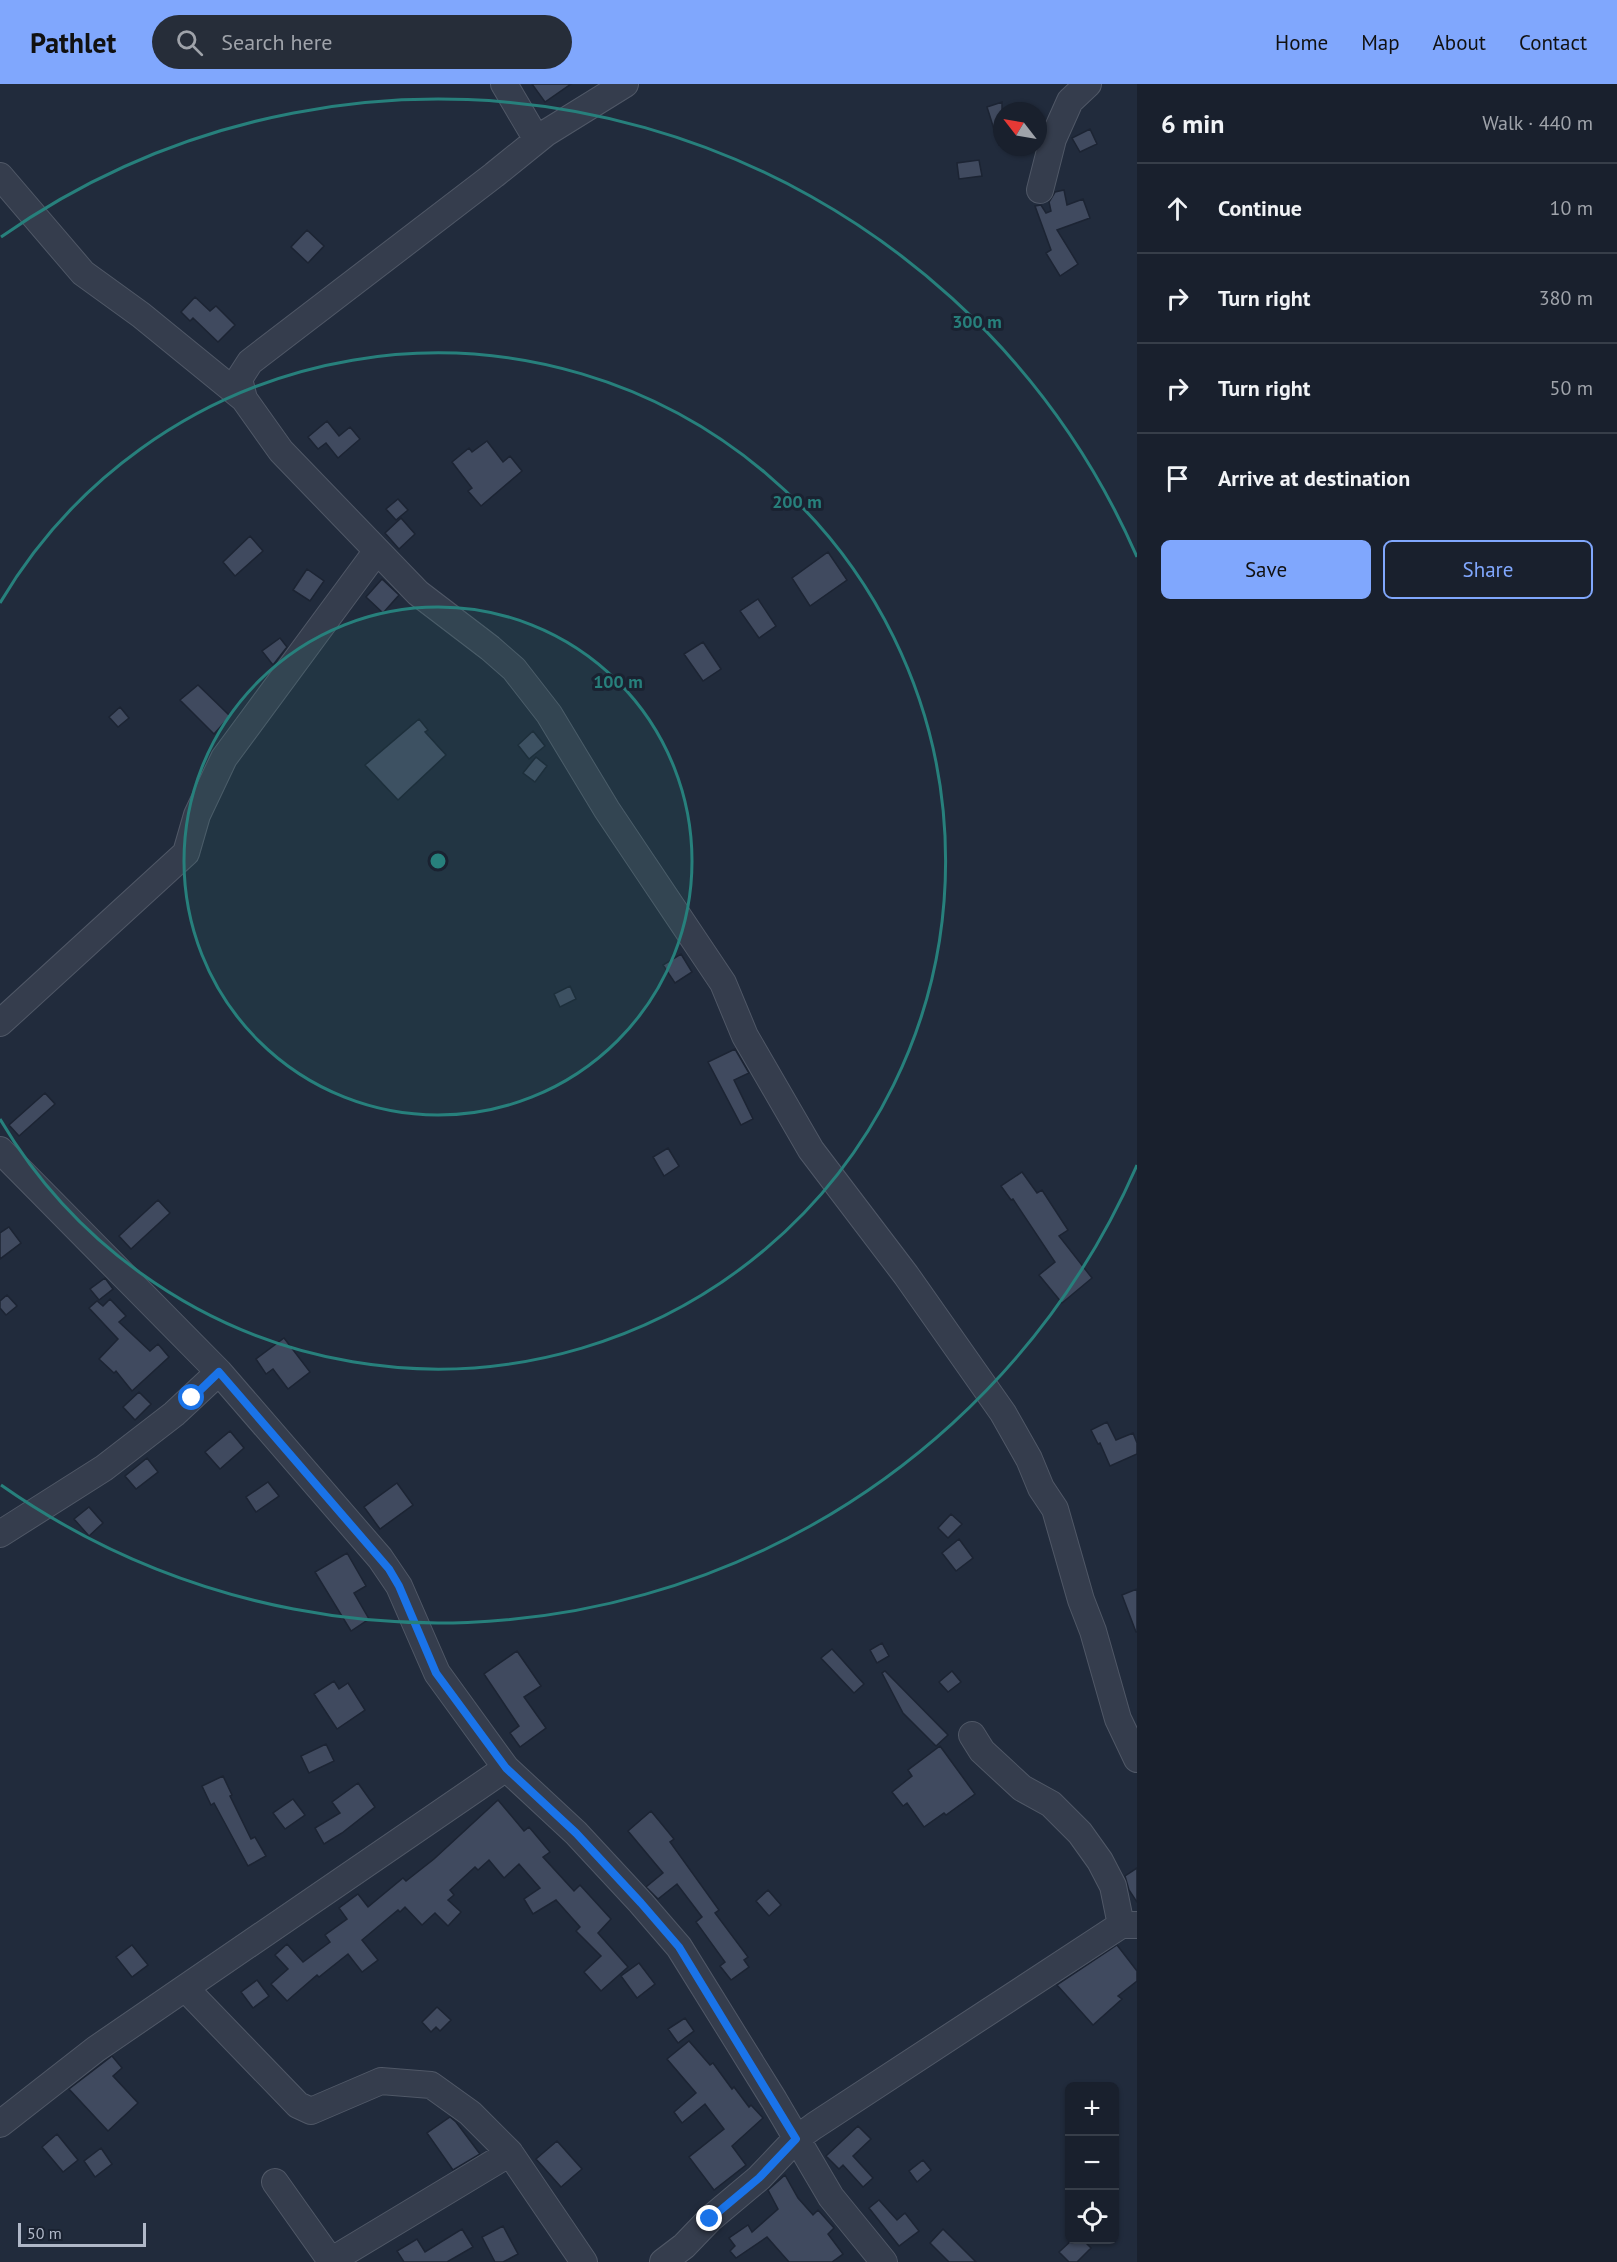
<!DOCTYPE html>
<html lang="en">
<head>
<meta charset="utf-8">
<style>
	:root { --surface:#19202d; --page:#262d39; --text:#f1f3f6; --muted:#9fa3aa; --line:#373e49; --accent:#80a7fd }
	body { margin:0; font-family:"PT Sans",sans-serif; background:var(--page); color:var(--text) }
	.controls { position:absolute; right:18px; bottom:18px; display:grid; overflow:hidden; border-radius:9px; box-shadow:0 2px 4px #0004 }
	.controls button { width:54px; height:54px; display:grid; place-items:center; padding:0; border:0; border-bottom:2px solid var(--line); background:var(--surface); color:var(--text); font:30px sans-serif }
	.compass { position:absolute; left:993px; top:18px; width:54px; height:54px; border-radius:50%; background:var(--surface); box-shadow:0 2px 4px #0004; rotate:301deg }
	.scale { position:absolute; left:18px; bottom:15px; width:128px; box-sizing:border-box; padding-left:6px; border:3px solid #b0b8c8; border-top:0; font-size:16px; line-height:21px; white-space:nowrap; color:#b0b8c8; -webkit-text-stroke:4px #1a2231; paint-order:stroke }
	.stop { position:absolute; width:18px; height:18px; margin:-14px; border:4px solid #1a73e8; border-radius:50%; background:#fff }
	.stop.end { background:#1a73e8; border-color:#fff; box-shadow:0 2px 6px #0008 }
	.list { margin:0; padding:0; list-style:none }
	h2 { display:flex; justify-content:space-between; align-items:center; height:78px; margin:0; padding:0 24px; font-size:26px }
	h2 small { font-size:20px; font-weight:400; color:var(--muted) }
	.list li { display:grid; grid-template-columns:39px 1fr auto; gap:18px; align-items:center; box-sizing:border-box; height:90px; padding:0 24px; border-top:2px solid var(--line) }
	.list b { display:block; font-size:22px; white-space:nowrap }
	.list em { font-size:20px; font-style:normal; color:var(--muted) }
	.actions { display:flex; gap:12px; padding:18px 24px }
	.actions a { flex:1; padding:14px 0; border:2px solid var(--accent); border-radius:9px; text-align:center; font-size:21px; color:var(--accent) }
	.actions .main { background:var(--accent); color:#111 }
	.icon { flex:none; width:33px; height:33px; fill:none; stroke:currentColor; stroke-width:2; stroke-linecap:round; stroke-linejoin:round }
	.map { position:relative; flex:none; width:1137px; height:2178px; overflow:hidden }
	header { display:flex; align-items:center; gap:36px; box-sizing:border-box; height:84px; padding:0 30px; background:var(--accent); color:#111 }
	header strong { font-size:28px }
	nav { display:flex; gap:33px; margin-inline-start:auto; font-size:21px }
	.search { width:420px; height:54px; background:var(--page); display:flex; align-items:center; gap:15px; box-sizing:border-box; padding:0 21px; border-radius:33px; color:var(--muted); font-size:22px }
	main { display:flex }
	aside { flex:1; background:var(--surface) }
	.map>svg:first-child { display:block }
	.building { fill:#404a5f; stroke:#1c2433; stroke-width:1.5 }
	.lines { fill:none; stroke-linecap:round; stroke-linejoin:round }
	.minor-casing { stroke:#505867; stroke-width:28 }
	.minor { stroke:#353d4d; stroke-width:26 }
	.route { stroke:#1a73e8; stroke-width:8 }
	.ring { fill:none; stroke:#27807c; stroke-width:3 }
	.centre { fill:#27807c; stroke:#1a2231; stroke-width:3 }
	.ring-label { font-size:18px; text-anchor:middle; font-weight:bold; fill:#27807c; stroke:#1a2231; stroke-width:6; stroke-linejoin:round; paint-order:stroke }
</style>
</head>
<body>
<header>
<strong>Pathlet</strong>
<div class="search"><svg class="icon" aria-label="search" viewBox="0 0 24 24"><circle cx="10" cy="10" r="6"/><path d="M15 15l6 6"/></svg>Search here</div>
<nav><a>Home</a><a>Map</a><a>About</a><a>Contact</a></nav>
</header>
<main>
<div class="map">
<svg width="1137" height="2178" viewBox="0 0 1137 2178">
	<rect width="100%" height="100%" fill="#212b3c"/>
	<!-- building -->
	<path class="building" d="M 532,0 L 571,0 L 545,18 Z
		M 1002,18 L 1002,61 L 999,61 L 987,23 Z
		M 1090,45 L 1097,60 L 1080,68 L 1072,54 Z
		M 979,76 L 982,92 L 959,95 L 957,79 Z
		M 1064,106 L 1067,121 L 1083,115 L 1090,134 L 1057,146 L 1078,180 L 1060,192 L 1046,169 L 1051,166 L 1035,122 L 1041,121 L 1046,129 L 1051,127 L 1049,118 L 1055,108 Z
		M 307,146 L 324,162 L 308,179 L 291,163 Z
		M 195,213 L 210,227 L 216,222 L 235,241 L 218,258 L 193,234 L 190,237 L 181,228 Z
		M 327,337 L 339,352 L 350,343 L 360,355 L 338,374 L 326,359 L 318,365 L 308,353 Z
		M 487,357 L 503,378 L 510,372 L 522,387 L 481,422 L 468,407 L 472,404 L 452,378 L 469,364 L 472,368 Z
		M 398,415 L 408,426 L 396,436 L 386,425 Z
		M 401,434 L 415,450 L 399,465 L 385,449 Z
		M 250,452 L 263,467 L 235,492 L 223,478 Z
		M 828,468 L 847,496 L 810,522 L 792,494 Z
		M 307,485 L 324,497 L 310,517 L 293,506 Z
		M 382,495 L 399,511 L 383,529 L 366,513 Z
		M 758,515 L 776,542 L 759,554 L 740,527 Z
		M 280,554 L 287,563 L 273,581 L 262,567 Z
		M 703,558 L 721,585 L 703,597 L 684,570 Z
		M 198,601 L 230,632 L 214,650 L 180,616 Z
		M 120,623 L 129,634 L 118,643 L 109,633 Z
		M 419,635 L 428,646 L 425,648 L 446,671 L 398,716 L 365,681 Z
		M 533,647 L 545,662 L 529,675 L 518,661 Z
		M 536,673 L 547,682 L 535,698 L 523,689 Z
		M 681,870 L 692,888 L 675,899 L 663,881 Z
		M 570,902 L 576,915 L 560,923 L 554,910 Z
		M 735,965 L 749,989 L 734,996 L 753,1035 L 741,1041 L 708,978 Z
		M 45,1009 L 55,1020 L 19,1052 L 9,1041 Z
		M 668,1064 L 679,1082 L 664,1092 L 653,1073 Z
		M 1022,1088 L 1037,1109 L 1042,1106 L 1068,1146 L 1059,1152 L 1092,1194 L 1062,1219 L 1039,1191 L 1055,1178 L 1013,1115 L 1011,1116 L 1001,1102 Z
		M 158,1116 L 170,1129 L 131,1165 L 119,1152 Z
		M 9,1143 L 21,1159 L 0,1175 L 0,1149 Z
		M 105,1194 L 113,1205 L 99,1216 L 90,1205 Z
		M 7,1211 L 17,1222 L 6,1231 L 0,1224 L 0,1217 Z
		M 110,1215 L 126,1232 L 119,1238 L 150,1267 L 158,1260 L 169,1273 L 132,1307 L 116,1287 L 114,1289 L 99,1275 L 118,1255 L 89,1224 L 97,1217 L 103,1222 Z
		M 284,1254 L 310,1288 L 288,1305 L 273,1285 L 266,1290 L 256,1275 Z
		M 139,1308 L 151,1320 L 135,1336 L 123,1323 Z
		M 1107,1338 L 1116,1356 L 1133,1349 L 1137,1359 L 1137,1370 L 1110,1382 L 1100,1359 L 1098,1360 L 1091,1346 Z
		M 230,1347 L 244,1364 L 220,1385 L 205,1368 Z
		M 147,1374 L 158,1388 L 136,1405 L 125,1392 Z
		M 268,1398 L 279,1412 L 256,1428 L 246,1413 Z
		M 397,1399 L 413,1421 L 380,1445 L 364,1423 Z
		M 89,1423 L 103,1439 L 89,1452 L 74,1435 Z
		M 951,1430 L 962,1440 L 948,1454 L 938,1444 Z
		M 959,1455 L 973,1474 L 956,1487 L 942,1469 Z
		M 347,1469 L 366,1502 L 354,1509 L 369,1535 L 351,1547 L 315,1488 Z
		M 1137,1505 L 1137,1548 L 1136,1548 L 1122,1511 Z
		M 882,1559 L 889,1572 L 877,1579 L 870,1566 Z
		M 832,1565 L 864,1600 L 854,1609 L 821,1574 Z
		M 517,1567 L 541,1602 L 524,1613 L 546,1644 L 520,1663 L 510,1649 L 519,1642 L 484,1590 Z
		M 885,1587 L 948,1651 L 936,1662 L 903,1629 L 882,1589 Z
		M 952,1587 L 961,1598 L 948,1608 L 939,1598 Z
		M 334,1597 L 339,1605 L 348,1599 L 365,1626 L 337,1645 L 314,1610 Z
		M 326,1660 L 334,1677 L 309,1689 L 301,1672 Z
		M 940,1662 L 975,1710 L 946,1731 L 944,1729 L 924,1743 L 907,1719 L 903,1722 L 892,1708 L 912,1692 L 908,1686 Z
		M 223,1692 L 232,1711 L 230,1712 L 251,1755 L 255,1753 L 266,1772 L 248,1782 L 214,1719 L 211,1721 L 202,1702 Z
		M 358,1699 L 375,1723 L 342,1749 L 324,1760 L 315,1744 L 340,1729 L 332,1718 Z
		M 293,1715 L 305,1731 L 285,1745 L 273,1729 Z
		M 498,1716 L 524,1747 L 529,1743 L 550,1768 L 543,1773 L 574,1807 L 580,1801 L 611,1835 L 598,1849 L 628,1883 L 601,1907 L 584,1888 L 601,1872 L 576,1847 L 580,1843 L 556,1816 L 533,1830 L 524,1815 L 540,1804 L 519,1780 L 504,1794 L 489,1776 L 478,1786 L 475,1783 L 450,1806 L 454,1811 L 448,1816 L 461,1828 L 448,1842 L 435,1829 L 422,1841 L 405,1823 L 400,1828 L 398,1826 L 362,1856 L 378,1876 L 362,1888 L 348,1870 L 319,1893 L 317,1891 L 287,1917 L 271,1900 L 288,1885 L 275,1871 L 287,1860 L 303,1878 L 330,1858 L 325,1851 L 347,1835 L 339,1824 L 358,1810 L 368,1823 L 403,1794 L 406,1797 L 434,1775 Z
		M 651,1727 L 674,1755 L 670,1758 L 719,1826 L 715,1829 L 748,1873 L 744,1876 L 749,1883 L 731,1896 L 720,1882 L 725,1878 L 696,1838 L 702,1833 L 677,1800 L 658,1815 L 646,1803 L 663,1789 L 628,1747 Z
		M 1137,1784 L 1137,1818 L 1129,1806 L 1125,1792 Z
		M 768,1806 L 781,1821 L 769,1832 L 756,1817 Z
		M 132,1861 L 148,1881 L 132,1893 L 116,1873 Z
		M 1117,1861 L 1137,1887 L 1137,1897 L 1118,1912 L 1122,1915 L 1093,1941 L 1057,1901 Z
		M 639,1879 L 655,1900 L 637,1914 L 621,1892 Z
		M 257,1896 L 269,1912 L 253,1924 L 241,1908 Z
		M 437,1923 L 451,1936 L 440,1947 L 436,1943 L 431,1948 L 422,1938 Z
		M 685,1934 L 694,1947 L 678,1959 L 668,1945 Z
		M 689,1957 L 710,1981 L 713,1979 L 732,2005 L 734,2003 L 749,2023 L 751,2021 L 763,2034 L 732,2062 L 746,2081 L 714,2106 L 689,2073 L 724,2045 L 705,2020 L 682,2039 L 674,2028 L 696,2009 L 667,1975 Z
		M 112,1972 L 122,1984 L 113,1992 L 138,2019 L 108,2047 L 69,2005 Z
		M 450,2033 L 456,2038 L 480,2070 L 453,2086 L 427,2049 Z
		M 858,2042 L 871,2055 L 853,2072 L 873,2094 L 863,2103 L 843,2081 L 839,2085 L 826,2072 Z
		M 57,2050 L 78,2076 L 63,2088 L 42,2063 Z
		M 557,2057 L 582,2085 L 561,2103 L 536,2075 Z
		M 101,2064 L 112,2080 L 95,2093 L 84,2077 Z
		M 923,2076 L 931,2086 L 917,2098 L 909,2087 Z
		M 785,2091 L 798,2114 L 813,2131 L 818,2126 L 834,2144 L 828,2150 L 843,2170 L 832,2178 L 789,2178 L 767,2153 L 736,2174 L 730,2167 L 735,2162 L 729,2154 L 748,2141 L 752,2148 L 778,2125 L 768,2106 Z
		M 879,2116 L 897,2136 L 905,2129 L 919,2147 L 899,2162 L 869,2124 Z
		M 503,2142 L 518,2170 L 503,2178 L 495,2178 L 482,2153 Z
		M 462,2145 L 473,2163 L 447,2178 L 404,2178 L 397,2167 L 417,2155 L 425,2168 Z
		M 943,2145 L 976,2178 L 949,2178 L 930,2159 Z
		M 1072,2156 L 1083,2156 L 1091,2164 L 1077,2178 L 1069,2178 L 1059,2168 Z"/>
	<g class="lines">
		<defs>
			<path id="minor" d="M 504,0 L 537,56
				M 625,0 L 546,49 L 494,91 L 250,278 L 239,295 L 244,315 L 281,367 L 418,509 L 490,564 L 514,585 L 549,630 L 607,726 L 723,899 L 745,952 L 811,1066 L 906,1191 L 1003,1329 L 1029,1375 L 1041,1404 L 1055,1425 L 1081,1516 L 1093,1547 L 1118,1635 L 1137,1675
				M 0,92 L 83,189 L 141,231 L 244,315
				M 1040,106 L 1053,55 L 1070,17 L 1088,0
				M 0,939 L 186,769 L 197,731 L 224,674 L 376,468
				M 0,1066 L 219,1288 L 380,1474 L 399,1502 L 437,1589 L 506,1684 L 576,1749 L 641,1819 L 679,1863 L 774,2016 L 831,2113 L 884,2178
				M 0,1450 L 104,1384 L 174,1330 L 219,1288
				M 972,1651 L 982,1667 L 1022,1704 L 1051,1720 L 1080,1749 L 1100,1777 L 1113,1802 L 1121,1841
				M 186,1905 L 298,2021 L 311,2027 L 381,1997 L 431,2001 L 470,2029 L 510,2069 L 584,2178
				M 0,2040 L 96,1965 L 506,1684
				M 275,2098 L 331,2177
				M 329,2178 L 510,2069
				M 663,2178 L 684,2162 L 710,2135 L 759,2094 L 796,2055 L 814,2042 L 1121,1841 L 1137,1841"/>
		</defs>
		<!-- minor casing -->
		<use href="#minor" class="minor-casing"/>
		<!-- minor -->
		<use href="#minor" class="minor"/>
	</g>
	<g class="lines">
		<!-- route -->
		<path class="route" d="M 192,1314 L 219,1288 L 389,1485 L 399,1502 L 436,1589 L 506,1684 L 576,1749 L 641,1819 L 679,1863 L 796,2055 L 759,2094 L 710,2135"/>
	</g>
	<!-- distance rings -->
	<circle cx="438" cy="777" r="254" fill="#27807c" fill-opacity=".12"/>
	<g class="ring">
		<circle cx="438" cy="777" r="254"/>
		<path d="M0 519A508 508 0 1 1 0 1035"/>
		<path d="M1137 1081A762 762 0 0 1 1 1401M1 153A762 762 0 0 1 1137 473"/>
	</g>
	<circle cx="438" cy="777" r="9" class="centre"/>
	<g class="ring-label">
		<text x="977" y="244">300 m</text>
		<text x="797" y="424">200 m</text>
		<text x="618" y="604">100 m</text>
	</g>
</svg>
<div class="controls">
<button>+</button>
<button>−</button>
<button><svg class="icon" aria-label="locate" viewBox="0 0 24 24"><circle cx="12" cy="12" r="6"/><path d="M12 2v4M12 18v4M2 12h4M18 12h4"/></svg></button>
</div>
<svg class="compass" viewBox="-18 -18 36 36"><path d="M0-13l5 13h-10z" fill="#e53935"/><path d="M0 13l5-13h-10z" fill="#9fa3aa"/></svg>
<div class="scale">50 m</div>
<div class="stop" style="left:192px;top:1314px"></div>
<div class="stop end" style="left:710px;top:2135px"></div>
</div>
<aside>
<h2>6 min<small>Walk · 440 m</small></h2>
<ul class="list">
<li><svg class="icon" aria-label="ahead" viewBox="0 0 24 24"><path d="M12 20V5M6 11l6-6 6 6"/></svg><div><b>Continue</b></div><em>10 m</em></li>
<li><svg class="icon" aria-label="right" viewBox="0 0 24 24"><path d="M7 20v-9h11M14 6l5 5-5 5"/></svg><div><b>Turn right</b></div><em>380 m</em></li>
<li><svg class="icon" aria-label="right" viewBox="0 0 24 24"><path d="M7 20v-9h11M14 6l5 5-5 5"/></svg><div><b>Turn right</b></div><em>50 m</em></li>
<li><svg class="icon" aria-label="arrive" viewBox="0 0 24 24"><path d="M6 21V4h12l-3 4 3 4H6"/></svg><div><b>Arrive at destination</b></div></li>
</ul>
<div class="actions"><a class="main">Save</a><a>Share</a></div>
</aside>
</main>
</body>
</html>
